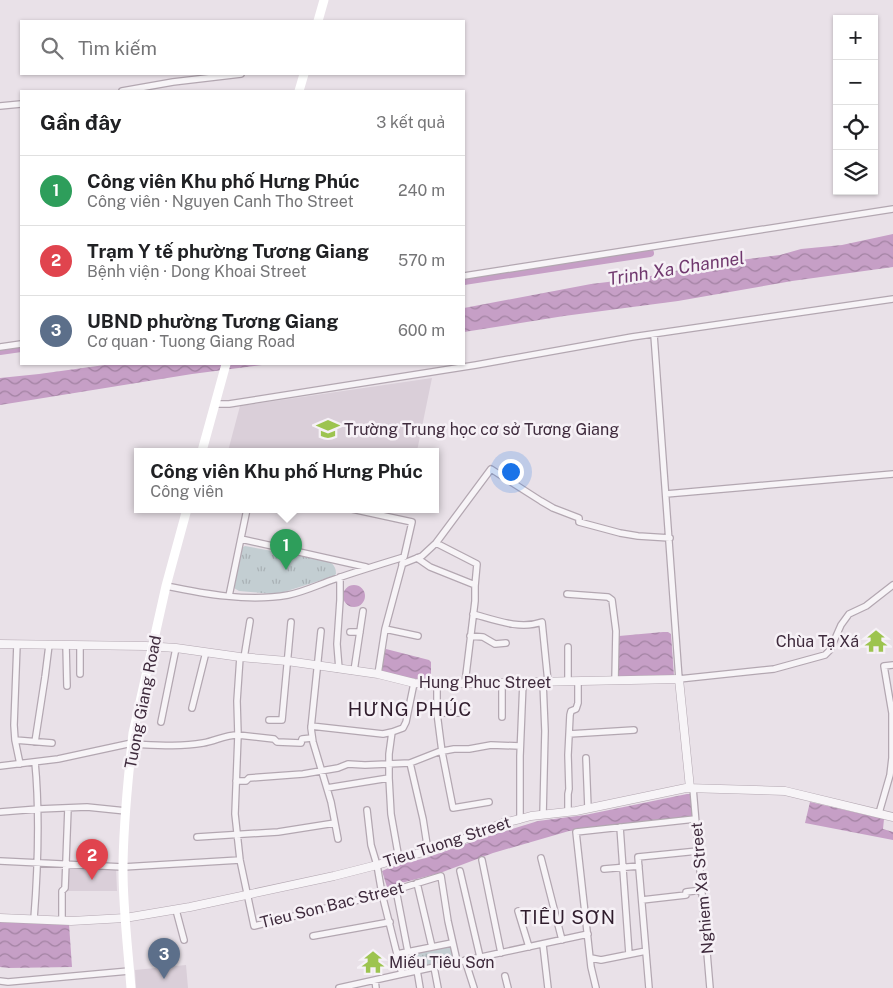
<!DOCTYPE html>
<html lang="vi">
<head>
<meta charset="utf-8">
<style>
	:root { --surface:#fff; --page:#f6f6f6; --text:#202124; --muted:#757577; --line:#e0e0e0; --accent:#586a37 }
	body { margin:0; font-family:"Public Sans",sans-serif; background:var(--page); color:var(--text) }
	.controls { position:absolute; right:15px; top:15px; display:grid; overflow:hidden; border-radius:0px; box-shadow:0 1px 4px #0004 }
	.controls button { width:45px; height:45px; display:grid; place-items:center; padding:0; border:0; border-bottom:1px solid var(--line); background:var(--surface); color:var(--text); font:25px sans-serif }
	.you { position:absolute; left:510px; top:471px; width:18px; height:18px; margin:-12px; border:4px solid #fff; border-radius:50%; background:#1a73e8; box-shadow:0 0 0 8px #1a73e833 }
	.badge { display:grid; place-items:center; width:32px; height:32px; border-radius:50%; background:var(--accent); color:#fff; font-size:16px; font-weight:700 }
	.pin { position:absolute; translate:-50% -41px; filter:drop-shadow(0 1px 2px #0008) }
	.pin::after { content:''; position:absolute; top:26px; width:18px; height:15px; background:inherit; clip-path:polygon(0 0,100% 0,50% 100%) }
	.popup { position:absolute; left:134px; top:448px; width:305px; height:65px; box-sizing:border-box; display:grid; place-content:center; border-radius:0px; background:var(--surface); filter:drop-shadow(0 1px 4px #0005); font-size:16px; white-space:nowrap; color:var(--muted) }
	.popup b { font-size:19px; color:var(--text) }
	.popup::after { content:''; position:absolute; left:50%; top:100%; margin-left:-10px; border:10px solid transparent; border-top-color:var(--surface) }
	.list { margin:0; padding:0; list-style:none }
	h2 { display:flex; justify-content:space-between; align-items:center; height:65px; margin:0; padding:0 20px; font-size:21px }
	h2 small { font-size:16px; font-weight:400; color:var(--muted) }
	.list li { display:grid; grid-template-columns:32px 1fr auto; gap:15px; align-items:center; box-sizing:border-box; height:70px; padding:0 20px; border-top:1px solid var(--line) }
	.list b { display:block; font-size:19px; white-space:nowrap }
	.list p { margin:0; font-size:16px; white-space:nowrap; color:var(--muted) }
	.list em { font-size:16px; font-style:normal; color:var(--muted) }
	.icon { flex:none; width:28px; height:28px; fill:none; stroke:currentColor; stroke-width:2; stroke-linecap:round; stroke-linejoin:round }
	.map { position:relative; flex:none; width:893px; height:988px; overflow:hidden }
	.search { position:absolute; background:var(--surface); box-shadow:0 1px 4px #0004; left:20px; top:20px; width:445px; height:55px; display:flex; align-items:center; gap:12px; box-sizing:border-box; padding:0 18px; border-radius:0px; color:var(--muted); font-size:19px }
	.panel { position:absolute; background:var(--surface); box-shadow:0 1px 4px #0004; left:20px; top:90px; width:445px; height:275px; border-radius:0px }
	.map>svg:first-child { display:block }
	.built { fill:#dacfd9 }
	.park { fill:url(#park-tufts) }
	.water { fill:url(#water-waves) }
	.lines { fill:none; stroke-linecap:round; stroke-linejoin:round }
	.canal { stroke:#c69fc6; stroke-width:8 }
	.minor-casing { stroke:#b3a7b1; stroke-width:8 }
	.tertiary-casing { stroke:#b3a7b1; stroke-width:9 }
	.minor { stroke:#f7f4f7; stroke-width:5.5 }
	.tertiary { stroke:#f7f4f7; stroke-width:8 }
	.secondary { stroke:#fff; stroke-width:9 }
	.labels { text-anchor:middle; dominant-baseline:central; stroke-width:5; stroke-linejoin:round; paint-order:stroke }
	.poi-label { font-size:16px; fill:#3f2b3d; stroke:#f6f1f6; text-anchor:start }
	.street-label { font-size:16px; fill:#3f2b3d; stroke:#f6f1f6 }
	.water-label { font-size:18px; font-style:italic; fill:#70386e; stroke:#f6f1f6 }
	.quarter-label { font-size:19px; letter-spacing:1px; fill:#301d2d; stroke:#f6f1f6 }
</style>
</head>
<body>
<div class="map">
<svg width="893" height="988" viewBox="0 0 893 988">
	<defs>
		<pattern id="park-tufts" width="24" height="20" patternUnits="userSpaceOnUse" patternTransform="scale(1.25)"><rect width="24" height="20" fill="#c3ced2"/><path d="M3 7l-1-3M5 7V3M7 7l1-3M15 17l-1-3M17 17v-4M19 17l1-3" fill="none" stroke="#a9b1b5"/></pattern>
		<pattern id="water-waves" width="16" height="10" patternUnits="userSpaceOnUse" patternTransform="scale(1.25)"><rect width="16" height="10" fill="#c69fc6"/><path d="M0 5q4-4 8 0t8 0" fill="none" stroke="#a282a2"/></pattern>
	</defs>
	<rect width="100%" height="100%" fill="#e9e1e8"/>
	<!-- built -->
	<path class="built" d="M 432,378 L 417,451 L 228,451 L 240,406 Z
		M 68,865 L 116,868 L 117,891 L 67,891 Z
		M 186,965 L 188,988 L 136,988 L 135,970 Z"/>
	<!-- park -->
	<path class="park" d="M 245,546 L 328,561 C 334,564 336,568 336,574 L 334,576 L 284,592 L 272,594 L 239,591 L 234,588 L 234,586 L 241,548 Z
		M 452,945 L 454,960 L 405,970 L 401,955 Z"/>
	<!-- water -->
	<path class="water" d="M 893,234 L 893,267 L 792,281 L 678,301 L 564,316 L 464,332 L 464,308 L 591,284 L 641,278 L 709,264 L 780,255 L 801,249 L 842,245 Z
		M 112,364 L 270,364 L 192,374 L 0,405 L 0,378 L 39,374 Z
		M343 596a11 11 0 1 1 22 0a11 11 0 1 1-22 0Z
		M 663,632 L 668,632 L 671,634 L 674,676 L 620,677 L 618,675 L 617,638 L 619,636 Z
		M 386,649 L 429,660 L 431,662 L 431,681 L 381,674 L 383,654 Z
		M 687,794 L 691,794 L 692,795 L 693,817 L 569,831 L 493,853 L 440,873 L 405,882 L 396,886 L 387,887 L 382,871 L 393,866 L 426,858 L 480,839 L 538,821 L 585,815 Z
		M 810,802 L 884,819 L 883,829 L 893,832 L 893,840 L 805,823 Z
		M 0,922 L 69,924 L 72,967 L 9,968 L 0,967 Z"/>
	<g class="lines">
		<!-- canal -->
		<path class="canal" d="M 464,281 L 650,253
			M 0,351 L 21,348"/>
		<defs>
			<path id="minor" d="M 122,91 L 173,82 L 241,74
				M 0,106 L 21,104
				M 464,276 L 893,209
				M 654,335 L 679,679 L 774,669 L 825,655 L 830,650 L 841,625 L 849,614 L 866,606 L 893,585
				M 0,347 L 21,344
				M 215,404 L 229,404 L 476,365 L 632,337 L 893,299
				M 666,494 L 893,474
				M 241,539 L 366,567
				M 436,543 L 477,564 L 475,586 L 475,601 L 465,683
				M 417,558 L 430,567 L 475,585
				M 402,564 L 422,556 L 436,543 L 491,469 L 541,501 L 553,508 L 579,518 L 579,522 L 620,533 L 638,536 L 670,538
				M 166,586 C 205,594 248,602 288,595 C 304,592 320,584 335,579 C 358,571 381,564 404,557 L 412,522 L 352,509
				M 567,594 L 608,597 L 612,600 L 616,631 L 615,680
				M 229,596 L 247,509
				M 473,614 C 495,620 520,630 542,622 L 548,682
				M 385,629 L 418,636
				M 321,631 L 311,728 L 313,742 L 331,802 L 338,839
				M 350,632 L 360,632
				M 470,636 L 483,637 L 495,644 L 506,643
				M 17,644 L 14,725 L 15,740 L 20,764
				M 66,645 L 67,686
				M 568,647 L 568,681
				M 240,657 L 237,701 L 238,735 L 274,739 L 277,742 L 301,743 L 302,739 L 312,738
				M 244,658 L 250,621
				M 339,669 L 337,644 L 340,600 L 340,577
				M 354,671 L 363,611
				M 80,674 L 80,646
				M 378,674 L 385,629 L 403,562
				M 437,684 L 437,713 L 442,752 L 453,808 L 489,802
				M 192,708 L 206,652
				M 437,713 L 466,713
				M 502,717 L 502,683
				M 269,720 L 282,720 L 291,622
				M 161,722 L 176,648
				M 311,726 L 383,734 L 392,732 L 403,728 L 406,722 L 414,683
				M 569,734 L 634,730
				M 15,740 L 52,743
				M 35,742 L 45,677 L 49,645
				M 132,744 C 155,745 180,747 203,743 C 216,741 224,735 238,735 L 235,814 L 240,860 L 254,926 L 382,894 L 441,876 L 448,921 L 457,961
				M 586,758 L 588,808
				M 410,763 L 423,819 L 428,851
				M 0,766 L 58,759 L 132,743
				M 389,778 L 389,754 L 392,732
				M 236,781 L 246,781 L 249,778 L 303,774 L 338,768 L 348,764 L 365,765 L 410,763 L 438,752 L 454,749 L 469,749 L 491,745 L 520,746
				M 327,788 L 389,778 L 391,814 L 399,859
				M 693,788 L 710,988
				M 367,810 L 371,845 L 377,865 L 382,894 L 402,974 L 588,934
				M 0,812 L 38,809 L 87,807 L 126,811
				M 568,812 L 568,794 L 569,789 L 568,755 L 570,715 L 571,711 L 576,709 L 578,703 L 578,681
				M 879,813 L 890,775 L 892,758 L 892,713 L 884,666 L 893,665
				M 543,815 L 545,731 L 543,682
				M 520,819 L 520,756 L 523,682
				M 620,827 L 629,954
				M 197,837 L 278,832 L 335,823
				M 541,858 L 562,940
				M 482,860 L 501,953
				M 0,861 L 123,867 L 240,860
				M 604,869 L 639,866
				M 460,871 L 480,957
				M 417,883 L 432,947
				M 396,890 L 408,952
				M 642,900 L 686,895 L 686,892 L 702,890
				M 176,910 L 184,940
				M 518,911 L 529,947
				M 34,919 C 38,867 40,814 35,762
				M 62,920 L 62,891 L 65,888 L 68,808
				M 313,936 L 390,922
				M 543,945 L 548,988
				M 397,954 L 452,943
				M 591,958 L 601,960 L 646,951
				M 465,960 L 474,988
				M 434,967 L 438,988
				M 417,970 L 420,988
				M 505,976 L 508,988
				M 375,980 L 376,988
				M 0,981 L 8,982 L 129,971
				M 339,988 L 402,974
				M 596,988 L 591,967 L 576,832 L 695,819
				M 649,988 L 638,857 L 698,851"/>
			<path id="tertiary" d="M 0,644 L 146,646 L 176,648 L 240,657 L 287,661 L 378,674 L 414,683 L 429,684 L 679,679 L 690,788
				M 0,918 L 71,921 L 125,918 L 190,907 L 334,876 L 377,865 L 455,843 L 503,823 L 520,819 L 531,816 L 576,811 L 686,788 L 785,791 L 893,817"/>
		</defs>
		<!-- minor casing -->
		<use href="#minor" class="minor-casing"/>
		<!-- tertiary casing -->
		<use href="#tertiary" class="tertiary-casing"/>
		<!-- minor -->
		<use href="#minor" class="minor"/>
		<!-- tertiary -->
		<use href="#tertiary" class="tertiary"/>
		<!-- secondary -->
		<path class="secondary" d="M 318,21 L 324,0
			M 299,91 L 304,74
			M 202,451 L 226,364
			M 131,988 C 128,949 123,909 123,870 C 123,825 128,778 133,733 L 166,586 L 187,509"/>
	</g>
	<!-- icons -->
	<defs>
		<symbol id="school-bare" viewBox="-9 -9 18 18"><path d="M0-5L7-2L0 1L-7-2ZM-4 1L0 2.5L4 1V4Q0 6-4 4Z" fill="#9dc44f" stroke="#f6f1f6" stroke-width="2.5" paint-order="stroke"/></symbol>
		<symbol id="temple-bare" viewBox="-9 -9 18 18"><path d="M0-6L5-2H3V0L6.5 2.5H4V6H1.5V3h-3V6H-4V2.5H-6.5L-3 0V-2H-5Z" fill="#9dc44f" stroke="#f6f1f6" stroke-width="2.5" paint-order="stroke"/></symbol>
	</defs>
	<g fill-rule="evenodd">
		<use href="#school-bare" x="312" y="413" width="32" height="32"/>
		<use href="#temple-bare" x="860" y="625" width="32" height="32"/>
		<use href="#temple-bare" x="357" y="946" width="32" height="32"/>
	</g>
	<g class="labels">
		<!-- poi labels -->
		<g class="poi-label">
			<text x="344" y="429">Trường Trung học cơ sở Tương Giang</text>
			<text x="859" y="641" text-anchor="end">Chùa Tạ Xá</text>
			<text x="389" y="962">Miếu Tiêu Sơn</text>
		</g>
		<!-- street labels -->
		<g class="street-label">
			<text x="485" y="682">Hung Phuc Street</text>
			<text transform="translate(143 702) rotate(-79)">Tuong Giang Road</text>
			<text transform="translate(447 842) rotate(-18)">Tieu Tuong Street</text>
			<text transform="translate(702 888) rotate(-95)">Nghiem Xa Street</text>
			<text transform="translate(332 905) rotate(-14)">Tieu Son Bac Street</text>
		</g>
		<!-- water labels -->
		<g class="water-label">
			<text transform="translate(676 268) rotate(-9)">Trinh Xa Channel</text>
		</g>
		<!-- quarter labels -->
		<g class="quarter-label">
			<text x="410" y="709">HƯNG PHÚC</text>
			<text x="568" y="917">TIÊU SƠN</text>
		</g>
	</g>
</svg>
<div class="controls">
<button>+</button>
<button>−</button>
<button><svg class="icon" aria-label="locate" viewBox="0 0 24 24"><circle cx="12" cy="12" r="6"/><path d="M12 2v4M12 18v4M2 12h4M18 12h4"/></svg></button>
<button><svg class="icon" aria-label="layers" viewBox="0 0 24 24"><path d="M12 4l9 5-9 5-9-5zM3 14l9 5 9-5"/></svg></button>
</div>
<div class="you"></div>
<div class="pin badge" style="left:286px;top:570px;background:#2e9e5b">1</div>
<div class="popup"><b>Công viên Khu phố Hưng Phúc</b>Công viên</div>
<div class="pin badge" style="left:92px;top:880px;background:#e0444e">2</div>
<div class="pin badge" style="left:164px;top:979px;background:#5c6f8a">3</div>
<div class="search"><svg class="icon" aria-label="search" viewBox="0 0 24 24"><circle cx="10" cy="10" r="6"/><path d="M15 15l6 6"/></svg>Tìm kiếm</div>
<section class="panel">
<h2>Gần đây<small>3 kết quả</small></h2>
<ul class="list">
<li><span class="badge" style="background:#2e9e5b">1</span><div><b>Công viên Khu phố Hưng Phúc</b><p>Công viên · Nguyen Canh Tho Street</p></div><em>240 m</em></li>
<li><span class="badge" style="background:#e0444e">2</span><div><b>Trạm Y tế phường Tương Giang</b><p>Bệnh viện · Dong Khoai Street</p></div><em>570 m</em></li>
<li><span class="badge" style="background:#5c6f8a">3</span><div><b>UBND phường Tương Giang</b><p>Cơ quan · Tuong Giang Road</p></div><em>600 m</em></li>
</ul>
</section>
</div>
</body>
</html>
